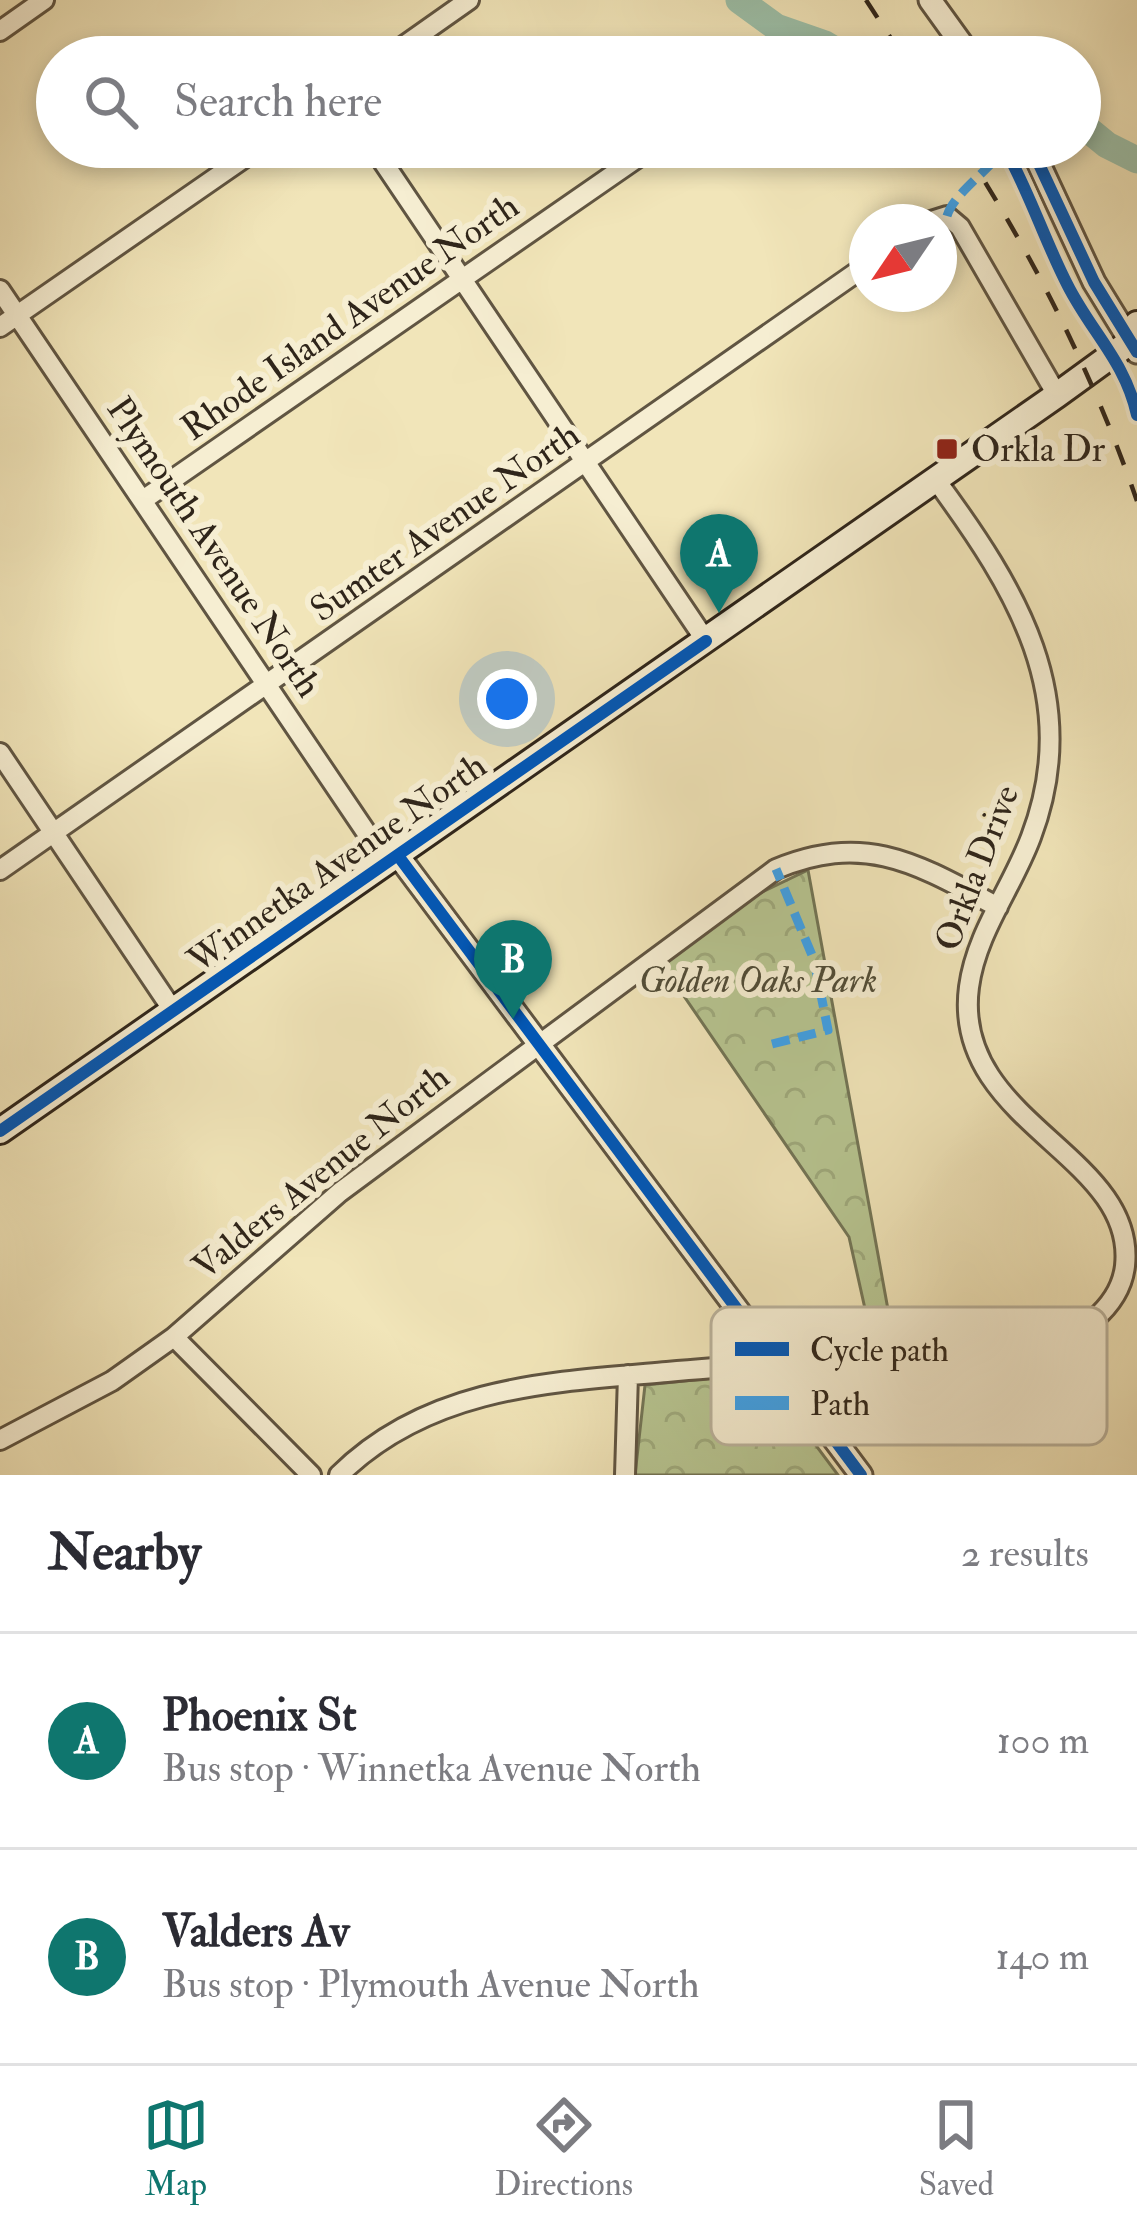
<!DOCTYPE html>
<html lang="en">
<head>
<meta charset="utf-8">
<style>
	:root { --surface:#fff; --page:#f7f7f7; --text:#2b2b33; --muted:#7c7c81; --line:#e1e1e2; --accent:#0f766e }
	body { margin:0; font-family:"IM FELL Double Pica",serif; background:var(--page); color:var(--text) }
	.compass { position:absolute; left:849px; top:204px; width:108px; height:108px; border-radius:50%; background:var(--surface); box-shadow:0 6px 18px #0003; rotate:235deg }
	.you { position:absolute; left:507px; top:699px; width:42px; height:42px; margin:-30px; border:9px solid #fff; border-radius:50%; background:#1a73e8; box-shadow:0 0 0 18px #1a73e833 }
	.badge { display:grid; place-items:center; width:78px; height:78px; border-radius:50%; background:var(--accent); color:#fff; font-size:39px; font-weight:700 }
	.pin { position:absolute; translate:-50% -99px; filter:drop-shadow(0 3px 6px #0008) }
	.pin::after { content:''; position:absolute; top:63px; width:42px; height:36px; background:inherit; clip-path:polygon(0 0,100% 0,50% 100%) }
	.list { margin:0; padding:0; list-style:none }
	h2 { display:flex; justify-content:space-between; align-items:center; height:156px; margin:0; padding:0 48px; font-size:51px }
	h2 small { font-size:39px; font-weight:400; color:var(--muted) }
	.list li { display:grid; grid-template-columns:78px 1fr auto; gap:36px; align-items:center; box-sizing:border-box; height:216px; padding:0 48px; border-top:3px solid var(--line) }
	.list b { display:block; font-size:45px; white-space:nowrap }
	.list p { margin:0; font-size:39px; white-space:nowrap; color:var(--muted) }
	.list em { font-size:39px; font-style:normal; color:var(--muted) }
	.icon { flex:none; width:66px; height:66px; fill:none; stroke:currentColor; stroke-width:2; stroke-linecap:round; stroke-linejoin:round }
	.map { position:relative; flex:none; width:1137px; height:1475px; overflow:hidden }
	.search { position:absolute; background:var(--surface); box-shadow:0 6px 18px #0003; left:36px; right:36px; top:36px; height:132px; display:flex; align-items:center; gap:30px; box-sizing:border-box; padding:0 42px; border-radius:66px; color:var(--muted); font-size:45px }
	.sheet { height:588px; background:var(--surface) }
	nav { display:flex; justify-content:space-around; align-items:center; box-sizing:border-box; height:168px; border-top:3px solid var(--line); background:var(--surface); font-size:33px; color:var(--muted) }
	nav a { display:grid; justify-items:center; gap:6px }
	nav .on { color:var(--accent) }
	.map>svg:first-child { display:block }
	.forest { fill:url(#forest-crowns); stroke:#737556; stroke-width:3 }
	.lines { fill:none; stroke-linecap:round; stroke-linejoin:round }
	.river { stroke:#9cc0a9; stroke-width:27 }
	.minor-casing { stroke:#605542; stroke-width:24 }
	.tertiary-casing { stroke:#605542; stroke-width:27 }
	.secondary-casing { stroke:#2f251a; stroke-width:30 }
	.minor { stroke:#f6eed2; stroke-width:18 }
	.tertiary { stroke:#f6eed2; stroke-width:21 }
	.secondary { stroke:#f6eed2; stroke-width:24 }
	.rail { stroke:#2f251a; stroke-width:4.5; stroke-dasharray:21 21; stroke-linecap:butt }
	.quiet { stroke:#3ea2ea; stroke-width:9; stroke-dasharray:18 9; stroke-linecap:butt }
	.cycleway-casing { stroke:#f6eed2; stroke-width:20 }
	.cycleway { stroke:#0057b8; stroke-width:12 }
	.poi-dot { fill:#8f2418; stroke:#f6eed2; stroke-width:4.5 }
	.labels { text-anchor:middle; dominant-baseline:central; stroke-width:12; stroke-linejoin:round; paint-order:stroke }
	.street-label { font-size:36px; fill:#2f251a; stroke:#f6eed2 }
	.poi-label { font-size:36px; fill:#2f251a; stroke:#f6eed2; text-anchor:start }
	.park-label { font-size:36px; font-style:italic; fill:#514d38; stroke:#f6eed2 }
	.key { fill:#f6eed2; stroke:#bab29b; stroke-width:3 }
	.key-label { font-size:33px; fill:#2f251a }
</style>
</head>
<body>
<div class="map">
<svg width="1137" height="1475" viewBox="0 0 1137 1475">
	<defs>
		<pattern id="forest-crowns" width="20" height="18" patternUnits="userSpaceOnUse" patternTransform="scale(3)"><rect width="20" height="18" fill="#b7c591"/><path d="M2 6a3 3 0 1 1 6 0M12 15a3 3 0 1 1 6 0" fill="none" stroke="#9ea97c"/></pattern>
	</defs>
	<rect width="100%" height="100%" fill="#f1e5b9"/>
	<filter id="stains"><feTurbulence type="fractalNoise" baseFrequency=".00167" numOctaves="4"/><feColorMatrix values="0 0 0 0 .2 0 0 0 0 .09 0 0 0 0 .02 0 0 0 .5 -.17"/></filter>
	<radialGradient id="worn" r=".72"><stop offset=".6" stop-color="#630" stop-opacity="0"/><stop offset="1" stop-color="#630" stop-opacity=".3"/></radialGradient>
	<!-- forest -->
	<path class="forest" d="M 808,870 L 895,1348 L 874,1349 L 849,1237 L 662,964 L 752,897 Z
		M 762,1373 L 838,1475 L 635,1475 L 645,1385 Z"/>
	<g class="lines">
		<!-- river -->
		<path class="river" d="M 739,0 L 776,27 L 825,44 L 847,57
			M 1080,123 L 1107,145 L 1137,160"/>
		<defs>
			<path id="minor" d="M 0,31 L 44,0
				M 388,57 L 469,0
				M 373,147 L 706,641
				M 928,222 L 947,216 L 960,227 L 1057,395
				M 0,290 L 372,841
				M 0,327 L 260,147
				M 143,500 L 653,147
				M 0,753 L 174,1012
				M 0,870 L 867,265
				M 174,1337 L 311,1475
				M 0,1440 L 112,1381 L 174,1337 L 340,1192 L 776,869 C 866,831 919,865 998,907
				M 339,1475 C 428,1387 549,1382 667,1372 C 757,1364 847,1359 938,1354 C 970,1352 1006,1354 1037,1347 C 1076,1340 1120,1308 1125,1266 C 1137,1154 951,1123 969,987 C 976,933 1012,888 1031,837 C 1084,697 1016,589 936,480
				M 625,1475 L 628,1375"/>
			<path id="tertiary" d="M 930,0 L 971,57
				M 1031,147 L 1094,282 L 1137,352
				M 399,857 L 861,1475"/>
			<path id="secondary" d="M 0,1131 L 1057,395 L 1130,342 L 1137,324"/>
		</defs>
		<!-- minor casing -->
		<use href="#minor" class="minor-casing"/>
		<!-- tertiary casing -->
		<use href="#tertiary" class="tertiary-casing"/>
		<!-- secondary casing -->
		<use href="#secondary" class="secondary-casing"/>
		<!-- minor -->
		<use href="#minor" class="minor"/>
		<!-- tertiary -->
		<use href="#tertiary" class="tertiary"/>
		<!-- secondary -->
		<use href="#secondary" class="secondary"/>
		<!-- rail -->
		<path class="rail" d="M 866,0 L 903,57
			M 963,147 C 1035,259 1093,374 1137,501"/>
		<!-- quiet -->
		<path class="quiet" d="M 947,216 C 954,193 989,171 1004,148
			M 772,1044 L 828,1030 L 814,960 L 776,869"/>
		<defs>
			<path id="cycleway" d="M 1004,147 C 1029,191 1044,239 1067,284 C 1091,332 1125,361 1137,415
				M 1031,147 L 1094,282 L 1137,352
				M 399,857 L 861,1475
				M 0,1131 L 706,641"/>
		</defs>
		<!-- cycleway casing -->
		<use href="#cycleway" class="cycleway-casing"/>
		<!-- cycleway -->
		<use href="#cycleway" class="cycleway"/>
	</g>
	<!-- markers -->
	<rect class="poi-dot" x="935" y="437" width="24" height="24" rx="6"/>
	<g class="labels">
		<!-- street labels -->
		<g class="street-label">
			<text transform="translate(350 317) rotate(-35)">Rhode Island Avenue North</text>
			<text transform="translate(445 522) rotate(-35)">Sumter Avenue North</text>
			<text transform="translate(214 547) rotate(56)">Plymouth Avenue North</text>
			<text transform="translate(337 863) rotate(-35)">Winnetka Avenue North</text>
			<text transform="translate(977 868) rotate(-69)">Orkla Drive</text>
			<text transform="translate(321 1172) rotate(-39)">Valders Avenue North</text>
		</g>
		<!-- poi labels -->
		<g class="poi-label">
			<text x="971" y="449">Orkla Dr</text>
		</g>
		<!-- park labels -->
		<g class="park-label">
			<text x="758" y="980">Golden Oaks Park</text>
		</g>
	</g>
	<!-- legend -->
	<rect x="711" y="1307" width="396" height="138" rx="18" class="key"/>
	<rect x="735" y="1342" width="54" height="14" fill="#0057b8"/>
	<rect x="735" y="1396" width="54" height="14" fill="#3ea2ea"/>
	<g class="key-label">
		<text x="810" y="1361">Cycle path</text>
		<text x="810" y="1415">Path</text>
	</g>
	<rect width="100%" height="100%" filter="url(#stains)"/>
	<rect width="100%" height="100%" fill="url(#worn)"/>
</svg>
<svg class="compass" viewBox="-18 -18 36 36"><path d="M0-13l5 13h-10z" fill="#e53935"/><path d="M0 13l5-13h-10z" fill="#7c7c81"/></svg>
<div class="you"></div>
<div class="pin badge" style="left:719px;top:613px">A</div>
<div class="pin badge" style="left:513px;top:1019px">B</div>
<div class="search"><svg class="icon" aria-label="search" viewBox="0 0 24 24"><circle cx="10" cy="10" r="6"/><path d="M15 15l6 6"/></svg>Search here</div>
</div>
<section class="sheet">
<h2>Nearby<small>2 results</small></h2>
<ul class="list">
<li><span class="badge">A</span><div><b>Phoenix St</b><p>Bus stop · Winnetka Avenue North</p></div><em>100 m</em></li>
<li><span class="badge">B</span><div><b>Valders Av</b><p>Bus stop · Plymouth Avenue North</p></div><em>140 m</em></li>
</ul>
</section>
<nav>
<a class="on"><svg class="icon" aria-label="map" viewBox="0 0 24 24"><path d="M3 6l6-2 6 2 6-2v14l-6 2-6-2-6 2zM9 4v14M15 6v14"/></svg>Map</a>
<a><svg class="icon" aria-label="directions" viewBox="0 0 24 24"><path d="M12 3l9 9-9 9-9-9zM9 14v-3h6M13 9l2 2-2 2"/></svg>Directions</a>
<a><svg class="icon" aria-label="saved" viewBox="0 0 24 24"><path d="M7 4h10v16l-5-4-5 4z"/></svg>Saved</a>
</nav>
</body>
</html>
